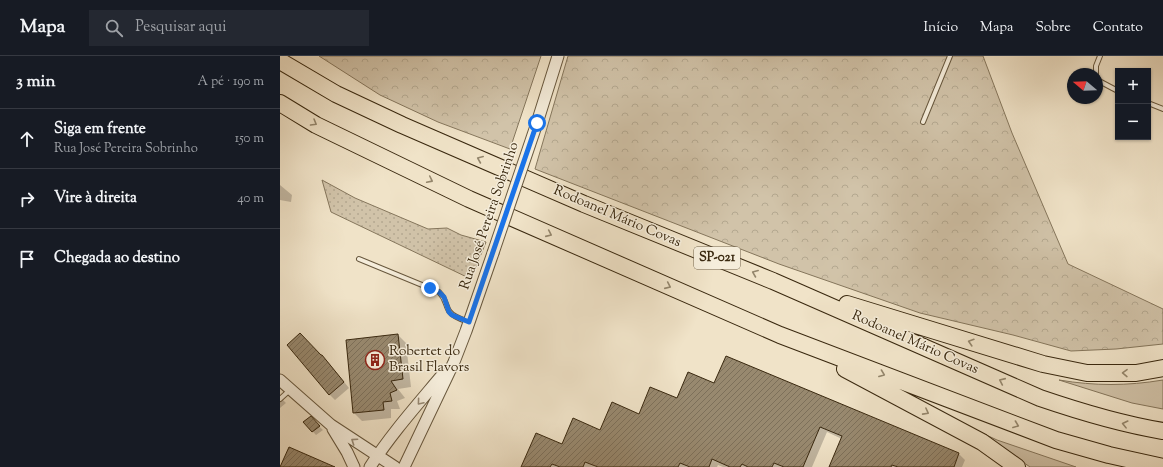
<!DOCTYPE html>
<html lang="pt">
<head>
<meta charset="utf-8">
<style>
	:root { --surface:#171b24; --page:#242831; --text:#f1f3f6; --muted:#9ea1a6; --line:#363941 }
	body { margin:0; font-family:"Sorts Mill Goudy",serif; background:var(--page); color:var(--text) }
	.controls { position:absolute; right:12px; top:12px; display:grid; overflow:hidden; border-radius:0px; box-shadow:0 1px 3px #0004 }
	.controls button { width:36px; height:36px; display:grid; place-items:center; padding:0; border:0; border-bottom:1px solid var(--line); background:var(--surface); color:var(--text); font:20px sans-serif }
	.compass { position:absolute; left:787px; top:12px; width:36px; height:36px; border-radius:50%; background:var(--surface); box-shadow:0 1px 3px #0004; rotate:289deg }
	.stop { position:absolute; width:12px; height:12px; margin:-9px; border:3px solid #1a73e8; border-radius:50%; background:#fff }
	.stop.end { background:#1a73e8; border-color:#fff; box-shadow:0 1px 4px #0008 }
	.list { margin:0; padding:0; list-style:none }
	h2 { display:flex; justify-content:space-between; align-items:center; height:52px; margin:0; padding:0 16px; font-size:17px }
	h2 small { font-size:13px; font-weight:400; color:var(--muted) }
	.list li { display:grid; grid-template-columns:26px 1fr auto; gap:12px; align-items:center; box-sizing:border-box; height:60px; padding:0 16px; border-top:1px solid var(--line) }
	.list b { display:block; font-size:15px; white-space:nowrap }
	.list p { margin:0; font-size:13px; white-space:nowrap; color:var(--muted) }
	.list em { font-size:13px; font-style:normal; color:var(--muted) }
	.icon { flex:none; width:22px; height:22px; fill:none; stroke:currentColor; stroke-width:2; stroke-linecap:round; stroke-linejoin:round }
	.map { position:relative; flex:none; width:883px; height:411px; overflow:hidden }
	header { display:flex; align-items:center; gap:24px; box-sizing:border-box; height:56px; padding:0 20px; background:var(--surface); border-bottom:1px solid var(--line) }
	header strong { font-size:19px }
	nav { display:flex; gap:22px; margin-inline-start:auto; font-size:14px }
	.search { width:280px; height:36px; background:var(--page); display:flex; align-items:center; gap:10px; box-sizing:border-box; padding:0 14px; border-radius:0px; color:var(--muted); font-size:15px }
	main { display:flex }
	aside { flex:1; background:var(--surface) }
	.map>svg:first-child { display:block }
	.grass { fill:url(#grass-dots); stroke:#85765c }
	.forest { fill:url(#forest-crowns); stroke:#85765c }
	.park { fill:#d1c3a9; stroke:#85765c }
	.shadow { fill:#0003 }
	.building { fill:url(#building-hatch); stroke:#39280f }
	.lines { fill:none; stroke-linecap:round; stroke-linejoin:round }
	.service-casing { stroke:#67573d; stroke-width:6 }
	.tertiary-casing { stroke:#67573d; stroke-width:13 }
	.motorway-casing { stroke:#39280f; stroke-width:18 }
	.service { stroke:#f5eddb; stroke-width:4 }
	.tertiary { stroke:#f5eddb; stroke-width:11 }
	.motorway { stroke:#f0e3c8; stroke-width:16 }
	.tertiary-bridge-casing { stroke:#67573d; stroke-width:13; stroke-linecap:butt }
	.tertiary-bridge { stroke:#f5eddb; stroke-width:11 }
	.oneway { stroke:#94866c }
	.oneway2 { stroke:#978a75 }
	.route { stroke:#1a73e8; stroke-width:5 }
	.labels { text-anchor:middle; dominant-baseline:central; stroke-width:3; stroke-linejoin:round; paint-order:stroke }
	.shield { fill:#f5eddb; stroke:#71634c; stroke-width:1 }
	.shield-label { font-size:13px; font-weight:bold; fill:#39280f }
	.street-label { font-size:14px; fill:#39280f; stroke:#f5eddb }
	.poi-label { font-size:14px; fill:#39280f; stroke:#f5eddb; text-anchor:start }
</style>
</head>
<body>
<header>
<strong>Mapa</strong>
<div class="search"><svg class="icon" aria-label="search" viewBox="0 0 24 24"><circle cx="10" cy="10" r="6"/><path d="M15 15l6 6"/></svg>Pesquisar aqui</div>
<nav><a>Início</a><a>Mapa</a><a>Sobre</a><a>Contato</a></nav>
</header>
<main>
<aside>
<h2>3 min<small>A pé · 190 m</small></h2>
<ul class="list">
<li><svg class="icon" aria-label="ahead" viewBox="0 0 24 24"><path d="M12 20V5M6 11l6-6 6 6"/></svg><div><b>Siga em frente</b><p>Rua José Pereira Sobrinho</p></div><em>150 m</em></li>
<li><svg class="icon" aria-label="right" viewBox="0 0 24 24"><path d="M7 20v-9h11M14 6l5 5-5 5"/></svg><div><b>Vire à direita</b></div><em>40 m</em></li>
<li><svg class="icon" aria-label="arrive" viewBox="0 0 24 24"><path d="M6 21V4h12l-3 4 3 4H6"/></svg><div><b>Chegada ao destino</b></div></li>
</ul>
</aside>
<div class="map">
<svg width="883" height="411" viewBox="0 0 883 411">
	<defs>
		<pattern id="grass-dots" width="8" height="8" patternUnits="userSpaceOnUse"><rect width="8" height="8" fill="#d1c3a9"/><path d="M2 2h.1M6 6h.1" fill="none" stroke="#b4a890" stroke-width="1.8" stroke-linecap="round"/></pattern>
		<pattern id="forest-crowns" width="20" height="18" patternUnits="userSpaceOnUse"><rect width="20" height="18" fill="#d1c3a9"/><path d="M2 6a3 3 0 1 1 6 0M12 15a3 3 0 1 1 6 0" fill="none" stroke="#b4a890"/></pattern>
		<pattern id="building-hatch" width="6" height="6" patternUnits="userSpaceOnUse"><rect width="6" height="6" fill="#98896f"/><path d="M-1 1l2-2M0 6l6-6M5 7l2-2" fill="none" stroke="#7d705a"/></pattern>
	</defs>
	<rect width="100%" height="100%" fill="#f0e3c8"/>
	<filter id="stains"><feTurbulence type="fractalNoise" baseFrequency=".005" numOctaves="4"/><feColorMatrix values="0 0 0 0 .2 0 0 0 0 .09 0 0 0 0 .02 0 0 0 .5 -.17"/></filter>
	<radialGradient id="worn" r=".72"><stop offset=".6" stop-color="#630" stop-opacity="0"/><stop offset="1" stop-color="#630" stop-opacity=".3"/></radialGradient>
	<!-- grass -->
	<path class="grass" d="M 42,124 L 75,142 L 148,173 L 167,172 L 181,179 L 206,186 L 191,223 L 51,156 Z"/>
	<!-- forest -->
	<path class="forest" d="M 39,0 L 261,0 L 230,93 L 158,66 L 100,39 Z
		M 288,0 L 703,0 L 732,77 L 788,208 L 883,253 L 883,288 L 836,293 L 791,295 L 733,279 L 640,257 L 499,208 L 255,113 Z"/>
	<!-- park -->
	<path class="park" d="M 779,324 C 815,330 847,330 883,324 L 883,353 L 852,347 Z
		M 702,377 L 717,384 L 796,411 L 750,411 Z"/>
	<!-- shadow -->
	<path class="shadow" d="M 0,129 L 12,139 L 11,146 L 0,144 Z
		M 118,279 L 126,287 L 131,331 L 118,333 L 125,342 L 117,345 L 120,353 L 111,353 L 111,362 L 82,365 L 74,357 Z
		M 446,301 L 679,398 L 685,404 L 682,411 L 550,411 L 562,383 L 547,376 L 532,411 L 443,411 L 438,409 L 437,411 L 243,411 L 282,390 L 435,328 Z
		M 48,306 L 69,332 L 55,344 L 49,338 Z
		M 0,341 L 6,347 L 0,352 Z
		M 30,362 L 43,374 L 36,379 L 24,366 Z"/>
	<!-- building -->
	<path class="building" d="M 20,277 L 41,299 L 42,299 L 64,326 L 49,339 L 7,289 Z
		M 118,278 L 123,323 L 111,325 L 117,334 L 110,337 L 112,345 L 103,346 L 104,354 L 73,357 L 66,284 Z
		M 446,300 L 679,397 L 674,411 L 618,411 L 612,409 L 611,411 L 549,411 L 562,380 L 540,371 L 523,411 L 504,411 L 494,407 L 492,411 L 468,411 L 462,408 L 460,411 L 450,411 L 432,403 L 429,411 L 410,411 L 400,407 L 398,411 L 318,411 L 305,406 L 303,411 L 280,411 L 272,408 L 270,411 L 241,411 L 256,377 L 282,388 L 293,362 L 320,374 L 332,346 L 359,358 L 370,331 L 397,342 L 408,316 L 434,327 Z
		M 31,360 L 40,370 L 32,376 L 23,366 Z
		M 9,391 L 55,411 L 0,411 Z"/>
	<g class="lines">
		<defs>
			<path id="service" d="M 816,18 L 816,10 L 820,0
				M 817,21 L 819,25 L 838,35
				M 868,47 L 883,53
				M 643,66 L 670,0
				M 79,203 L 159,236 C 166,243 165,248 169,255 C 173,261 183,264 189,266
				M 0,343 L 11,333"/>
			<path id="tertiary" d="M 257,67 L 278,0
				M 0,324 L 51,369 L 115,411
				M 53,373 L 67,396 L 74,411
				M 90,411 C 111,378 138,348 163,318
				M 124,411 L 174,306 L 186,275 L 213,197"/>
			<path id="motorway" d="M 0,5 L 56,38 L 122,69 L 304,148 L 493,225 L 760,342 C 801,356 841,368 883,375
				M 0,47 L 36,69 L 189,143 L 500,279 L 776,384 L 829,399 L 883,411
				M 567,248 L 763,308 L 807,317 L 856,317 L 883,312
				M 565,313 L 702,386 L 737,411"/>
		</defs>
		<!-- service casing -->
		<use href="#service" class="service-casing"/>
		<!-- tertiary casing -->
		<use href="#tertiary" class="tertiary-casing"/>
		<!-- motorway casing -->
		<use href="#motorway" class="motorway-casing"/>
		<!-- service -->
		<use href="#service" class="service"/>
		<!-- tertiary -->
		<use href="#tertiary" class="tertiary"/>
		<!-- motorway -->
		<use href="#motorway" class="motorway"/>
		<defs>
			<path id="tertiary-bridge" d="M 213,197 L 257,67"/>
		</defs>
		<!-- tertiary-bridge casing -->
		<use href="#tertiary-bridge" class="tertiary-bridge-casing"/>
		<!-- tertiary-bridge -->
		<use href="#tertiary-bridge" class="tertiary-bridge"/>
	</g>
	<!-- one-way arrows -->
	<defs><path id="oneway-chevron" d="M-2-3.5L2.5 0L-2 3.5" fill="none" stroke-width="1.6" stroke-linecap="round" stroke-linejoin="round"/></defs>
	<g class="oneway">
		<use href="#oneway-chevron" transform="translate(34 67) rotate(30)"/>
		<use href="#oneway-chevron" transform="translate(200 103) rotate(-157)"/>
		<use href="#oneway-chevron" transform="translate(150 124) rotate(26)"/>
		<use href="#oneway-chevron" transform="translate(269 178) rotate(24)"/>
		<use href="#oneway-chevron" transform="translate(475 217) rotate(-158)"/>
		<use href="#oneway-chevron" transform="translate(388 230) rotate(24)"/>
		<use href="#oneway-chevron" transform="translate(691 286) rotate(-163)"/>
		<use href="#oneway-chevron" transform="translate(845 317) rotate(-179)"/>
		<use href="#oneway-chevron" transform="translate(602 318) rotate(21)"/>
		<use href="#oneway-chevron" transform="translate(722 325) rotate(-156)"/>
		<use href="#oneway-chevron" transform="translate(646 356) rotate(28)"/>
		<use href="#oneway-chevron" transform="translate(845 368) rotate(-166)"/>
		<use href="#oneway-chevron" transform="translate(736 369) rotate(21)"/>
	</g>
	<g class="oneway2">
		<use href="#oneway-chevron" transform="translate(140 346) rotate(130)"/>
		<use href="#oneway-chevron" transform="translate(74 385) rotate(-146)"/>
	</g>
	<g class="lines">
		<!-- route -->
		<path class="route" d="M 150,232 L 159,236 L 164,241 L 169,256 L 172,259 L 189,266 L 257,67"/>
	</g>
	<!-- icons -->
	<defs>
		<symbol id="building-ring" viewBox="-11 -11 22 22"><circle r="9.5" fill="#f5eddb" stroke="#8f2418" stroke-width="1.5"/><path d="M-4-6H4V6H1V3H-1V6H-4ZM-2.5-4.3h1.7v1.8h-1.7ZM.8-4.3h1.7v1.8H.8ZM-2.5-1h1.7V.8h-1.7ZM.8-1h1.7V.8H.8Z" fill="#8f2418"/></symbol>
	</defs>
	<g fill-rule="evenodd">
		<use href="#building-ring" x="84" y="293" width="22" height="22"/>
	</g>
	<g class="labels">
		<!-- shield labels -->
		<rect class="shield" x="414" y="191" width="46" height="22" rx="3"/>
		<g class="shield-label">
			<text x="437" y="202">SP-021</text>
		</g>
		<!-- street labels -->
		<g class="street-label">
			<text transform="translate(210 160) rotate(-71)">Rua José Pereira Sobrinho</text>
			<text transform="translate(337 161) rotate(23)">Rodoanel Mário Covas</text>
			<text transform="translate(635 287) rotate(24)">Rodoanel Mário Covas</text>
		</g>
		<!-- poi labels -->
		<g class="poi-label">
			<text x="109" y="296">Robertet do<tspan x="109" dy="16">Brasil Flavors</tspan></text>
		</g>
	</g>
	<rect width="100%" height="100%" filter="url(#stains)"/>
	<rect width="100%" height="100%" fill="url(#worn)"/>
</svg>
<div class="controls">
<button>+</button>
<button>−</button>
</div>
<svg class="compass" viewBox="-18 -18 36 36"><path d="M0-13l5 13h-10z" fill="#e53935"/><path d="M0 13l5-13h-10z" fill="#9ea1a6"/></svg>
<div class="stop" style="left:257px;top:67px"></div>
<div class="stop end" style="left:150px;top:232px"></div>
</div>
</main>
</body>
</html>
